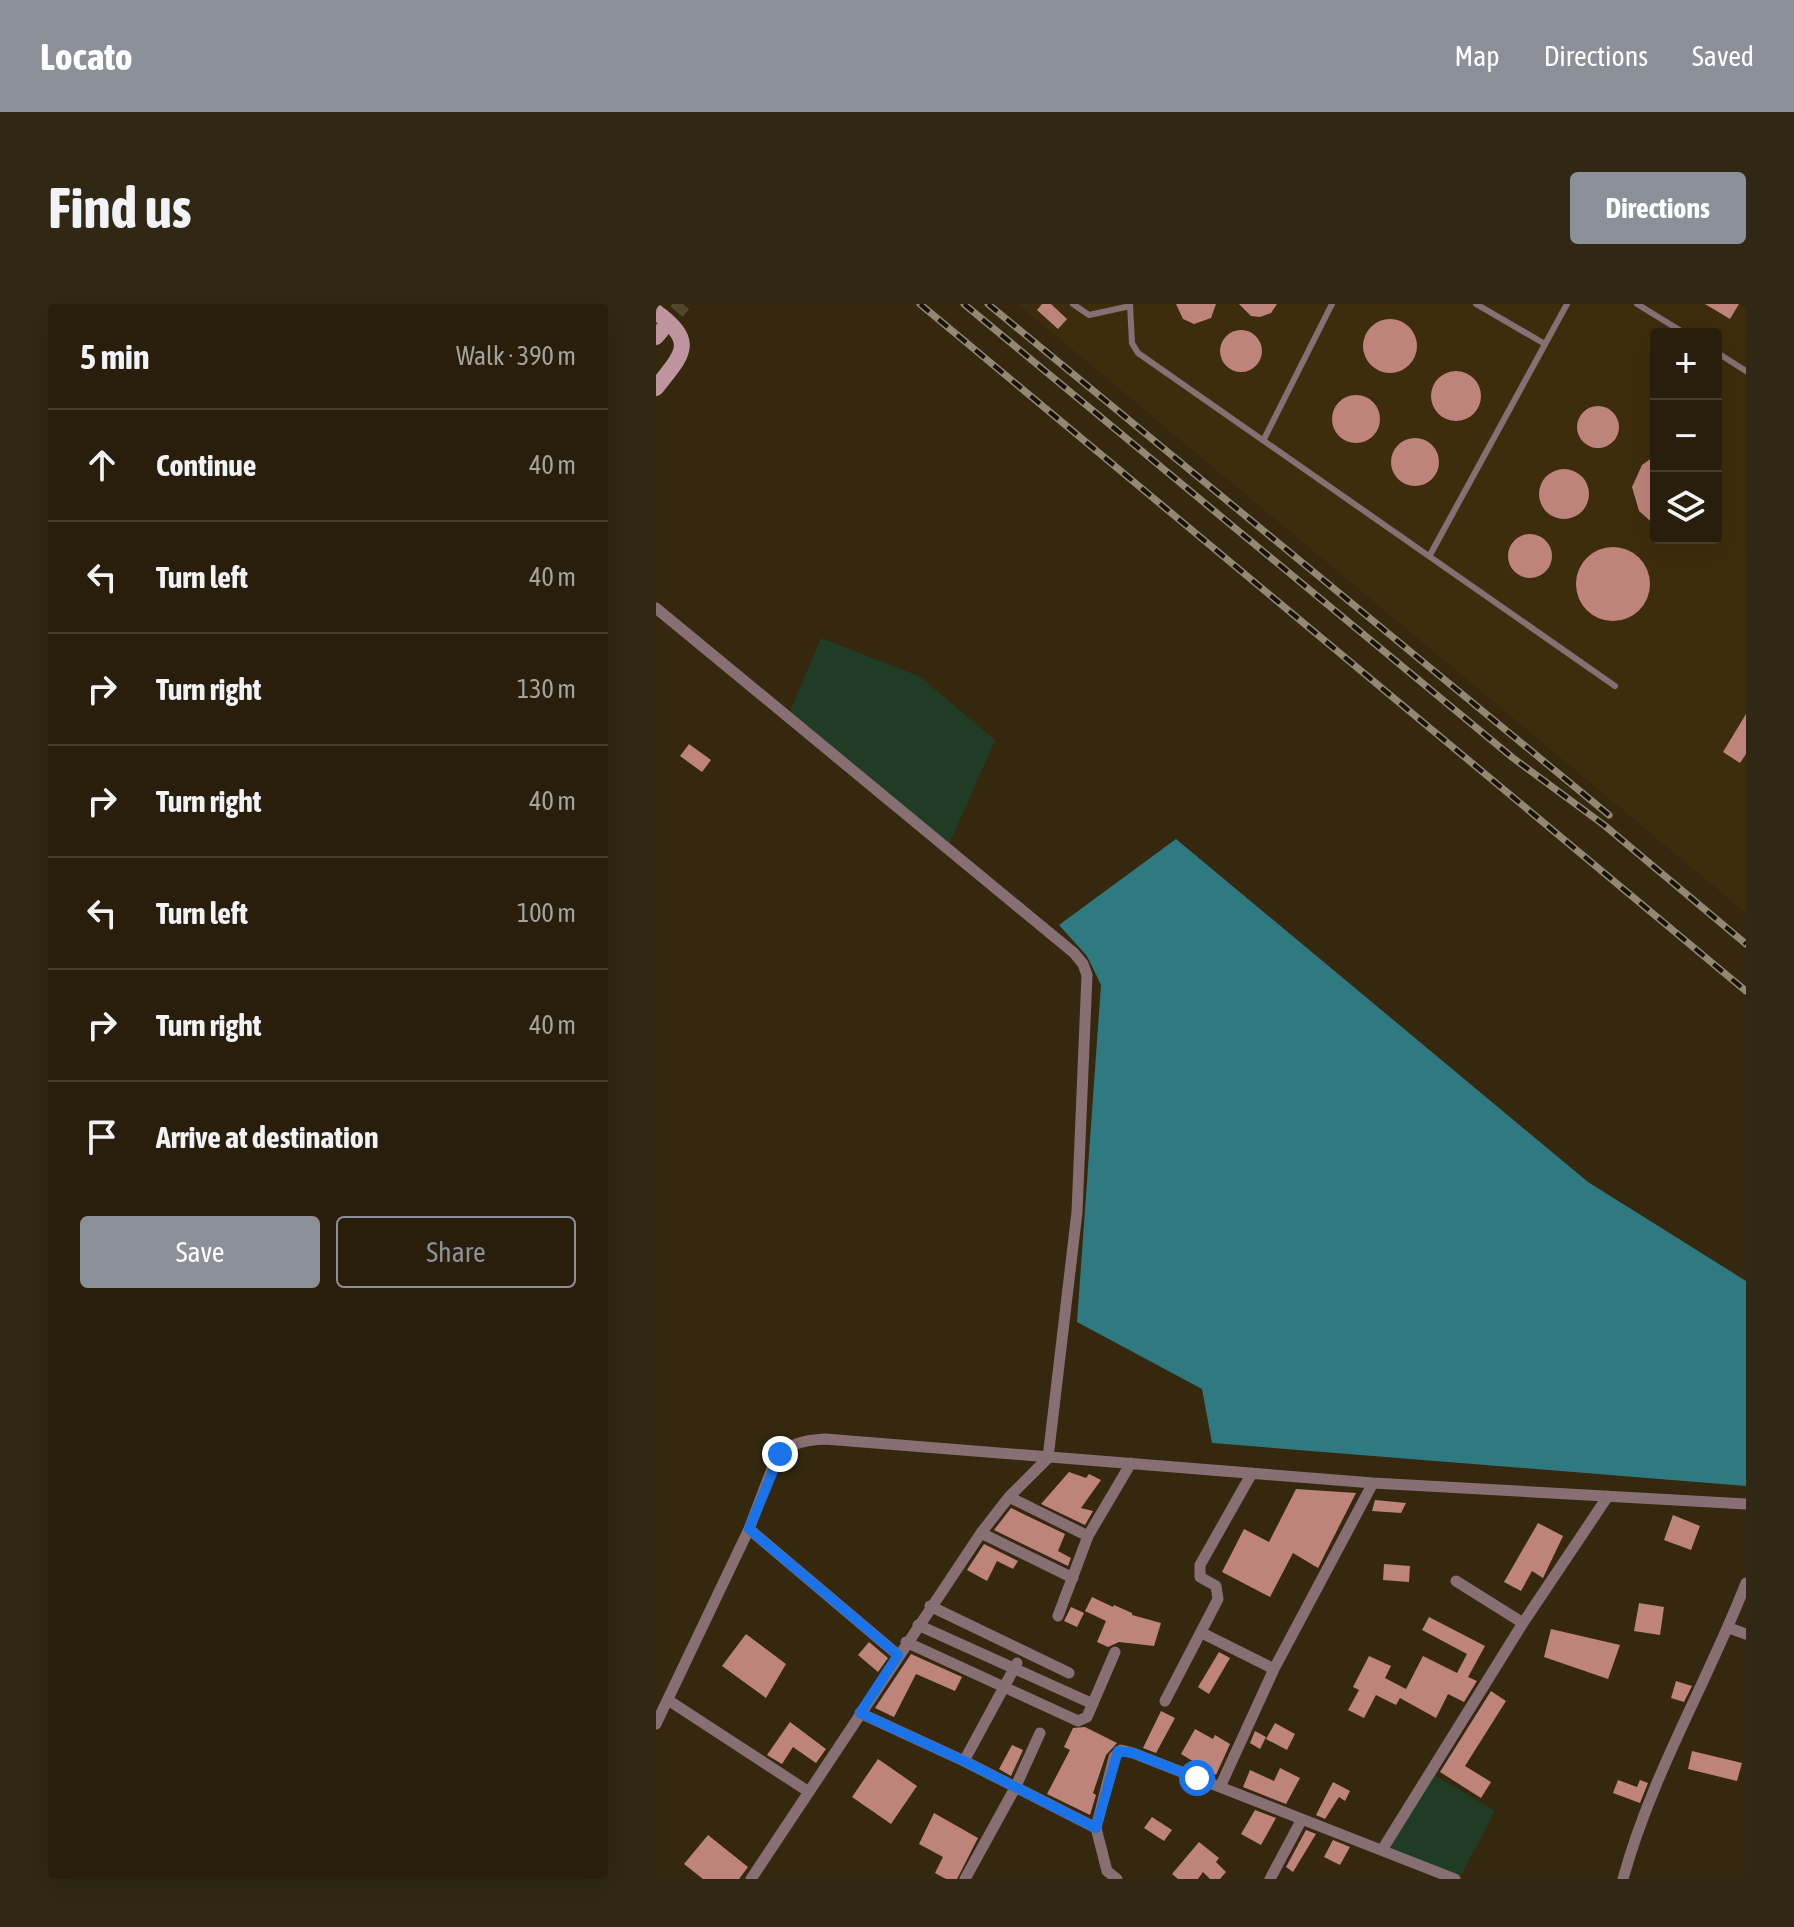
<!DOCTYPE html>
<html lang="en">
<head>
<meta charset="utf-8">
<style>
	:root { --surface:#281e0b; --page:#302714; --text:#f1f3f6; --muted:#a5a29d; --line:#443c2c; --accent:#8c9099 }
	body { margin:0; font-family:"Asap Condensed",sans-serif; background:var(--page); color:var(--text) }
	.controls { position:absolute; right:24px; top:24px; display:grid; overflow:hidden; border-radius:8px; box-shadow:0 8px 32px #0002 }
	.controls button { width:72px; height:72px; display:grid; place-items:center; padding:0; border:0; border-bottom:2px solid var(--line); background:var(--surface); color:var(--text); font:40px sans-serif }
	.stop { position:absolute; width:24px; height:24px; margin:-18px; border:6px solid #1a73e8; border-radius:50%; background:#fff }
	.stop.end { background:#1a73e8; border-color:#fff; box-shadow:0 2px 8px #0008 }
	.list { margin:0; padding:0; list-style:none }
	h2 { display:flex; justify-content:space-between; align-items:center; height:104px; margin:0; padding:0 32px; font-size:34px }
	h2 small { font-size:26px; font-weight:400; color:var(--muted) }
	.list li { display:grid; grid-template-columns:52px 1fr auto; gap:24px; align-items:center; box-sizing:border-box; height:112px; padding:0 32px; border-top:2px solid var(--line) }
	.list b { display:block; font-size:30px; white-space:nowrap }
	.list em { font-size:26px; font-style:normal; color:var(--muted) }
	.actions { display:flex; gap:16px; padding:24px 32px }
	.actions a { flex:1; padding:18px 0; border:2px solid var(--accent); border-radius:8px; text-align:center; font-size:28px; color:var(--accent) }
	.actions .main { background:var(--accent); color:#fff }
	.icon { flex:none; width:44px; height:44px; fill:none; stroke:currentColor; stroke-width:2; stroke-linecap:round; stroke-linejoin:round }
	.map { position:relative; flex:none; width:1090px; height:1575px; overflow:hidden; border-radius:8px }
	header { display:flex; align-items:center; gap:48px; box-sizing:border-box; height:112px; padding:0 40px; background:var(--accent); color:#fff }
	header strong { font-size:38px }
	nav { display:flex; gap:44px; margin-inline-start:auto; font-size:28px }
	.intro { display:flex; align-items:center; justify-content:space-between; box-sizing:border-box; height:192px; padding:0 48px }
	h1 { margin:0; font-size:56px }
	.button { padding:20px 36px; border-radius:8px; background:var(--accent); color:#fff; font-size:28px; font-weight:700 }
	main { display:flex; gap:48px; padding:0 48px }
	aside { flex:1; background:var(--surface); border-radius:8px; box-shadow:0 8px 32px #0002 }
	.map>svg:first-child { display:block }
	.built { fill:#3e2d0c; fill-rule:evenodd }
	.green { fill:#213c25 }
	.water { fill:#2f7a81 }
	.building { fill:#be847c }
	.lines { fill:none; stroke-linecap:round; stroke-linejoin:round }
	.secondary-tunnel { stroke:#53462f; stroke-width:16; stroke-dasharray:16 8; stroke-linecap:butt }
	.lane { stroke:#886f74; stroke-width:6 }
	.street { stroke:#886f74; stroke-width:11 }
	.secondary { stroke:#be959e; stroke-width:16 }
	.rail-casing { stroke:#938874; stroke-width:7 }
	.rail { stroke:#181208; stroke-width:4; stroke-dasharray:12; stroke-linecap:butt }
	.route { stroke:#1a73e8; stroke-width:10 }
</style>
</head>
<body>
<header>
<strong>Locato</strong>
<nav><a>Map</a><a>Directions</a><a>Saved</a></nav>
</header>
<div class="intro"><h1>Find us</h1><a class="button">Directions</a></div>
<main>
<aside>
<h2>5 min<small>Walk · 390 m</small></h2>
<ul class="list">
<li><svg class="icon" aria-label="ahead" viewBox="0 0 24 24"><path d="M12 20V5M6 11l6-6 6 6"/></svg><div><b>Continue</b></div><em>40 m</em></li>
<li><svg class="icon" aria-label="left" viewBox="0 0 24 24"><path d="M17 20v-9H6M10 6l-5 5 5 5"/></svg><div><b>Turn left</b></div><em>40 m</em></li>
<li><svg class="icon" aria-label="right" viewBox="0 0 24 24"><path d="M7 20v-9h11M14 6l5 5-5 5"/></svg><div><b>Turn right</b></div><em>130 m</em></li>
<li><svg class="icon" aria-label="right" viewBox="0 0 24 24"><path d="M7 20v-9h11M14 6l5 5-5 5"/></svg><div><b>Turn right</b></div><em>40 m</em></li>
<li><svg class="icon" aria-label="left" viewBox="0 0 24 24"><path d="M17 20v-9H6M10 6l-5 5 5 5"/></svg><div><b>Turn left</b></div><em>100 m</em></li>
<li><svg class="icon" aria-label="right" viewBox="0 0 24 24"><path d="M7 20v-9h11M14 6l5 5-5 5"/></svg><div><b>Turn right</b></div><em>40 m</em></li>
<li><svg class="icon" aria-label="arrive" viewBox="0 0 24 24"><path d="M6 21V4h12l-3 4 3 4H6"/></svg><div><b>Arrive at destination</b></div></li>
</ul>
<div class="actions"><a class="main">Save</a><a>Share</a></div>
</aside>
<div class="map">
<svg width="1090" height="1575" viewBox="0 0 1090 1575">
	<rect width="100%" height="100%" fill="#35280f"/>
	<!-- built -->
	<path class="built" d="M 362,0 L 1090,0 L 1090,609 ZM 1000,30 L 1060,30 L 1060,234 L 1000,234 Z"/>
	<!-- green -->
	<path class="green" d="M 165,334 L 263,372 L 339,436 L 292,543 L 133,410 Z
		M 775,1469 L 839,1507 L 803,1575 L 726,1546 Z"/>
	<!-- water -->
	<path class="water" d="M 520,535 L 932,878 L 1090,977 L 1090,1182 L 556,1139 L 546,1085 L 421,1018 L 445,681 L 431,652 L 403,621 Z"/>
	<!-- building -->
	<path class="building" d="M 386,0 L 395,0 L 411,15 L 402,25 L 381,6 Z
		M 520,0 L 560,0 L 555,14 L 538,20 L 527,15 Z
		M 583,0 L 621,0 L 615,9 L 604,13 L 595,12 Z
		M 1049,0 L 1083,0 L 1074,15 Z
		M707 42a27 27 0 1 1 54 0a27 27 0 1 1-54 0Z
		M564 47a21 21 0 1 1 42 0a21 21 0 1 1-42 0Z
		M775 92a25 25 0 1 1 50 0a25 25 0 1 1-50 0Z
		M676 115a24 24 0 1 1 48 0a24 24 0 1 1-48 0Z
		M921 123a21 21 0 1 1 42 0a21 21 0 1 1-42 0Z
		M735 158a24 24 0 1 1 48 0a24 24 0 1 1-48 0Z
		M 1000,151 L 1000,222 L 983,207 L 976,183 L 986,161 Z
		M883 190a25 25 0 1 1 50 0a25 25 0 1 1-50 0Z
		M852 252a22 22 0 1 1 44 0a22 22 0 1 1-44 0Z
		M920 280a37 37 0 1 1 74 0a37 37 0 1 1-74 0Z
		M 1090,410 L 1090,450 L 1084,459 L 1067,448 Z
		M 33,440 L 55,456 L 46,468 L 24,452 Z
		M 413,1168 L 430,1174 L 433,1170 L 445,1176 L 425,1204 L 437,1207 L 429,1221 L 385,1200 Z
		M 640,1185 L 700,1189 L 662,1264 L 637,1249 L 614,1293 L 566,1268 L 588,1225 L 613,1238 Z
		M 719,1196 L 750,1199 L 745,1209 L 716,1207 Z
		M 355,1204 L 409,1230 L 402,1247 L 415,1254 L 412,1262 L 338,1226 Z
		M 1017,1211 L 1044,1222 L 1035,1246 L 1008,1236 Z
		M 882,1219 L 907,1232 L 887,1274 L 876,1267 L 865,1287 L 848,1278 Z
		M 328,1240 L 362,1257 L 357,1265 L 341,1257 L 331,1277 L 311,1266 Z
		M 728,1260 L 754,1262 L 753,1278 L 727,1276 Z
		M 436,1293 L 457,1303 L 458,1301 L 476,1309 L 476,1311 L 505,1319 L 498,1342 L 463,1338 L 452,1343 L 441,1338 L 450,1317 L 429,1307 Z
		M 983,1299 L 1008,1303 L 1004,1331 L 978,1327 Z
		M 415,1303 L 428,1309 L 421,1323 L 408,1317 Z
		M 773,1313 L 829,1342 L 812,1373 L 821,1377 L 808,1398 L 792,1390 L 780,1414 L 744,1394 L 740,1401 L 720,1391 L 708,1414 L 692,1406 L 703,1386 L 697,1383 L 713,1352 L 735,1362 L 729,1374 L 750,1385 L 767,1352 L 801,1369 L 811,1350 L 766,1326 Z
		M 895,1325 L 964,1341 L 952,1375 L 888,1353 Z
		M 90,1330 L 130,1360 L 110,1394 L 66,1362 Z
		M 213,1338 L 232,1354 L 222,1368 L 202,1351 Z
		M 563,1348 L 574,1354 L 553,1390 L 542,1383 Z
		M 255,1350 L 306,1373 L 299,1387 L 260,1370 L 238,1413 L 219,1404 Z
		M 1020,1377 L 1036,1382 L 1028,1398 L 1015,1394 Z
		M 835,1387 L 850,1397 L 809,1462 L 835,1478 L 825,1494 L 784,1468 Z
		M 505,1407 L 519,1414 L 500,1449 L 487,1444 Z
		M 134,1418 L 170,1445 L 160,1459 L 137,1443 L 126,1460 L 111,1451 Z
		M 619,1419 L 639,1430 L 631,1446 L 610,1435 Z
		M 429,1423 L 461,1439 L 450,1451 L 437,1489 L 440,1491 L 434,1511 L 391,1490 L 414,1446 L 408,1443 L 417,1424 Z
		M 539,1425 L 557,1435 L 559,1431 L 574,1440 L 560,1471 L 525,1450 Z
		M 599,1427 L 610,1433 L 604,1445 L 594,1439 Z
		M 356,1441 L 367,1446 L 355,1472 L 343,1465 Z
		M 1036,1447 L 1086,1459 L 1081,1477 L 1032,1465 Z
		M 222,1455 L 261,1482 L 235,1520 L 196,1493 Z
		M 624,1464 L 644,1474 L 630,1500 L 587,1483 L 594,1466 L 618,1477 Z
		M 962,1476 L 981,1483 L 984,1476 L 992,1479 L 984,1499 L 957,1489 Z
		M 677,1478 L 694,1487 L 689,1497 L 683,1493 L 669,1515 L 660,1511 Z
		M 599,1506 L 620,1514 L 605,1541 L 585,1530 Z
		M 278,1509 L 322,1534 L 301,1575 L 290,1575 L 279,1569 L 287,1553 L 263,1540 Z
		M 496,1513 L 516,1526 L 508,1537 L 488,1524 Z
		M 650,1526 L 660,1530 L 637,1568 L 630,1563 Z
		M 52,1531 L 92,1563 L 83,1575 L 47,1575 L 28,1560 Z
		M 677,1536 L 694,1543 L 684,1561 L 668,1553 Z
		M 543,1538 L 563,1554 L 560,1558 L 570,1568 L 564,1575 L 554,1575 L 547,1568 L 542,1575 L 522,1575 L 516,1570 Z"/>
	<g class="lines">
		<!-- secondary-tunnel -->
		<path class="secondary-tunnel" d="M 5,26 L 27,0"/>
		<!-- lane -->
		<path class="lane" d="M 417,0 L 433,11 L 474,2
			M 474,0 L 476,39 L 482,49 L 959,382
			M 820,0 L 889,40
			M 981,0 L 1030,30
			M 1060,48 L 1090,67
			M 608,135 L 676,0
			M 774,251 L 911,0"/>
		<!-- street -->
		<path class="street" d="M 0,304 L 418,649 L 427,660 L 431,671 L 421,908 L 392,1154 L 353,1193 L 325,1229 L 95,1575
			M 353,1193 L 432,1232
			M 93,1225 L 242,1351
			M 325,1229 L 417,1274
			M 800,1277 L 867,1319
			M 274,1302 L 413,1369
			M 402,1312 L 432,1232 L 475,1159
			M 262,1321 L 437,1400
			M 1073,1324 L 1090,1330
			M 546,1329 L 618,1365
			M 250,1338 L 422,1417 L 431,1413 L 459,1348
			M 12,1396 L 153,1488
			M 509,1397 L 562,1295 L 560,1282 L 544,1273 L 544,1261 L 596,1169
			M 204,1409 L 308,1457 L 440,1524
			M 0,1420 L 93,1225 L 119,1157 C 131,1139 149,1136 169,1135 L 717,1179 L 1090,1200
			M 308,1457 L 361,1359
			M 564,1483 L 618,1365 L 717,1179
			M 726,1546 L 867,1319 L 952,1192
			M 309,1575 L 359,1484 L 384,1429
			M 461,1575 L 451,1567 L 440,1524 L 458,1453 L 465,1446 L 477,1449 L 799,1575
			M 614,1575 L 646,1515
			M 967,1575 C 995,1472 1051,1379 1090,1279"/>
		<!-- secondary -->
		<path class="secondary" d="M 0,8 C 42,39 26,50 0,84
			M 0,33 L 5,27"/>
		<defs>
			<path id="rail" d="M 264,0 L 1090,687
				M 308,0 L 857,454 L 948,521 L 1090,640
				M 332,0 L 953,511"/>
		</defs>
		<!-- rail casing -->
		<use href="#rail" class="rail-casing"/>
		<!-- rail -->
		<use href="#rail" class="rail"/>
	</g>
	<g class="lines">
		<!-- route -->
		<path class="route" d="M 124,1150 L 93,1225 L 242,1351 L 204,1409 L 308,1457 L 440,1524 L 462,1447 L 477,1449 L 541,1474"/>
	</g>
</svg>
<div class="controls">
<button>+</button>
<button>−</button>
<button><svg class="icon" aria-label="layers" viewBox="0 0 24 24"><path d="M12 4l9 5-9 5-9-5zM3 14l9 5 9-5"/></svg></button>
</div>
<div class="stop" style="left:541px;top:1474px"></div>
<div class="stop end" style="left:124px;top:1150px"></div>
</div>
</main>
</body>
</html>
